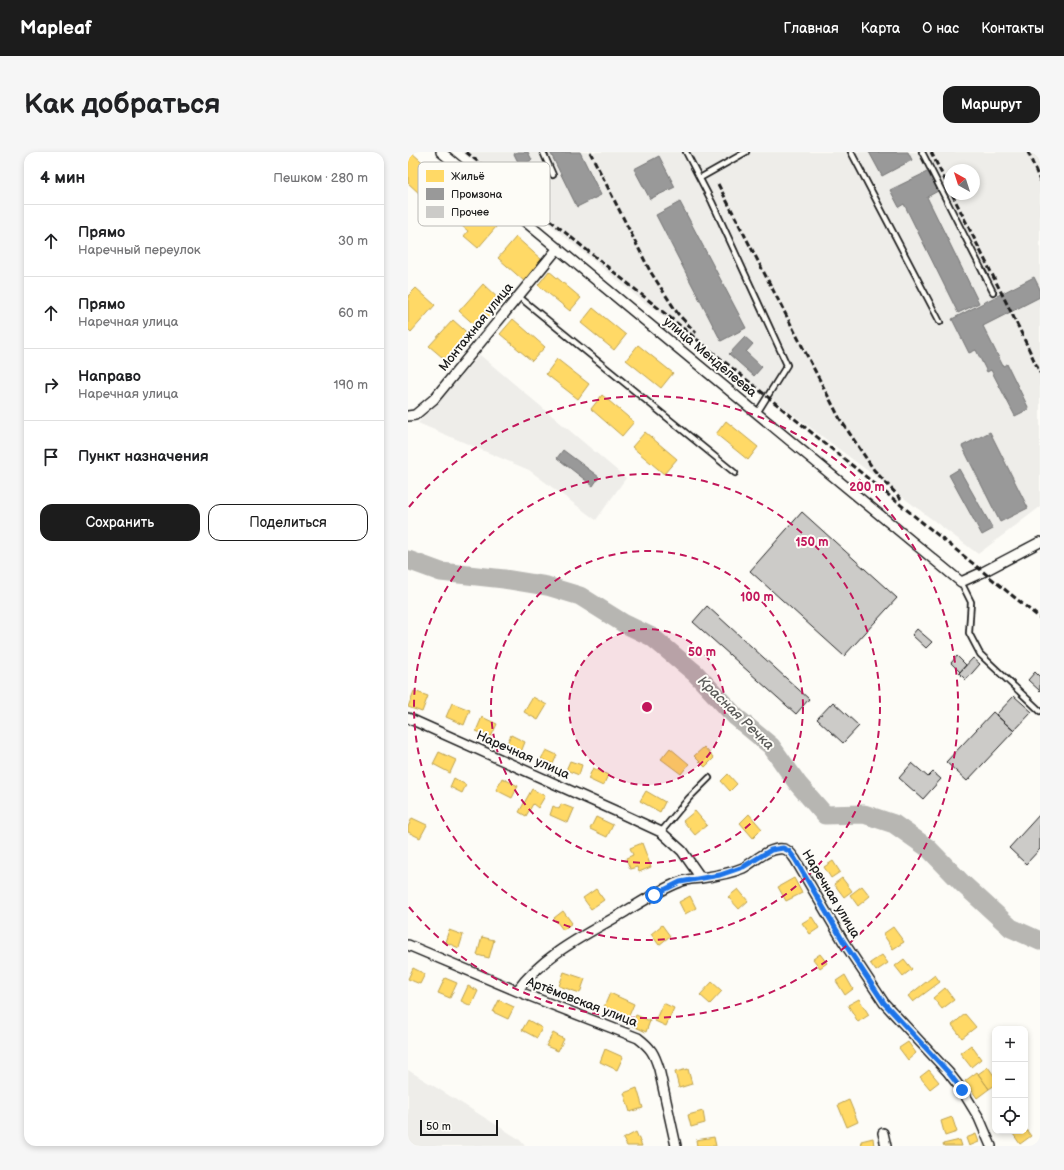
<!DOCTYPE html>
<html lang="ru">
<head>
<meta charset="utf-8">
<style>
	:root { --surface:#fff; --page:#f6f6f6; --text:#202124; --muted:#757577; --line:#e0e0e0; --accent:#1c1c1c }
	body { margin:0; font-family:"Balsamiq Sans",sans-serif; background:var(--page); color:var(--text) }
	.controls { position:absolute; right:12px; bottom:12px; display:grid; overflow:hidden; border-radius:8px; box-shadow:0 2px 6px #0003 }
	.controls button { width:36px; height:36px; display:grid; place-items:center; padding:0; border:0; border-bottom:1px solid var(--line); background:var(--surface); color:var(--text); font:20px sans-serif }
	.compass { position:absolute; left:536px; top:12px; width:36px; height:36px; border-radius:50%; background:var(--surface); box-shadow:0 2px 6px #0003; rotate:321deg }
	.scale { position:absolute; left:12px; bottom:10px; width:78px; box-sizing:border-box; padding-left:4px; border:2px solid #1c1c1c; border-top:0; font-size:11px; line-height:14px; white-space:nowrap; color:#1c1c1c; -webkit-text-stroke:3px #fdfcf7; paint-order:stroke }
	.stop { position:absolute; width:12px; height:12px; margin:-9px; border:3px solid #1a73e8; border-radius:50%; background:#fff }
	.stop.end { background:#1a73e8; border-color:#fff; box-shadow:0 1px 4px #0008 }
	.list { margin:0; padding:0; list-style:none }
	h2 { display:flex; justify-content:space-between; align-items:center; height:52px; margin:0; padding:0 16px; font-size:17px }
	h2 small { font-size:13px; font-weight:400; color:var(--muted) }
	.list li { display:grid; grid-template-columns:26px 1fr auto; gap:12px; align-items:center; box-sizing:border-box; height:72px; padding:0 16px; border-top:1px solid var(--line) }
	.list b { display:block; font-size:15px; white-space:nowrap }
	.list p { margin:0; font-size:13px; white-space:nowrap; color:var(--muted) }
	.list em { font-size:13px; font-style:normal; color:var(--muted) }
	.actions { display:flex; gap:8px; padding:12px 16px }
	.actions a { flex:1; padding:9px 0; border:1px solid var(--accent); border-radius:12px; text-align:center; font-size:14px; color:var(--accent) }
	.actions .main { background:var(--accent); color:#fff }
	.icon { flex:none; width:22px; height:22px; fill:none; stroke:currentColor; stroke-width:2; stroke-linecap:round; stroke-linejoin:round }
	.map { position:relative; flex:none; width:632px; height:994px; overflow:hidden; border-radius:12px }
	header { display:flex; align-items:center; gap:24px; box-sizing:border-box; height:56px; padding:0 20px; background:var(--accent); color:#fff }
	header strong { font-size:19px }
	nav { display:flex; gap:22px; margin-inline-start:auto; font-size:14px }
	.intro { display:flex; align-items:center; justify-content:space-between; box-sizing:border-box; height:96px; padding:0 24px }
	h1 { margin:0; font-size:28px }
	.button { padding:10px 18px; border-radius:12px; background:var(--accent); color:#fff; font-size:14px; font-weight:700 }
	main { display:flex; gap:24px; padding:0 24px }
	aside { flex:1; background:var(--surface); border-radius:12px; box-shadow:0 2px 6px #0003 }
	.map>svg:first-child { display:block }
	.built { fill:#eeede9; fill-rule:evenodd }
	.homes { fill:#ffd966; stroke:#bba050 }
	.industry { fill:#999; stroke:#747474 }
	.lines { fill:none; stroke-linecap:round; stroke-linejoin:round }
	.river { stroke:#b7b6b2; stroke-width:19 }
	.building { fill:#cccbc8; stroke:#1c1c1c }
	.service-casing { stroke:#1c1c1c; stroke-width:8 }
	.minor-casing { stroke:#1c1c1c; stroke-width:12 }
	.service { stroke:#fdfcf7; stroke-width:4.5 }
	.minor { stroke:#fdfcf7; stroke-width:9 }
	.rail { stroke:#1c1c1c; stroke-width:3; stroke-dasharray:6 3; stroke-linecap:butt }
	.route { stroke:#1a73e8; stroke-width:5 }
	.ring { fill:none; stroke:#c2185b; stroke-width:2; stroke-dasharray:7 5 }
	.labels { text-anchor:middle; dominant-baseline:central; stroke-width:4; stroke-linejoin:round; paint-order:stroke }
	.street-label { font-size:13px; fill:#1c1c1c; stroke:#fdfcf7 }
	.water-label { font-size:14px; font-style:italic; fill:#5a5a58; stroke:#fdfcf7 }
	.key { fill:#fdfcf7; stroke:#bab9b5; stroke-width:1 }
	.key-label { font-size:11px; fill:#1c1c1c }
	.centre { fill:#c2185b; stroke:#fdfcf7; stroke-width:2 }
	.ring-label { font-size:12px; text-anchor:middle; font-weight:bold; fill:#c2185b; stroke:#fdfcf7; stroke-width:4; stroke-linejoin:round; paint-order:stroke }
</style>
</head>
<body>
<header>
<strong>Mapleaf</strong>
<nav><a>Главная</a><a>Карта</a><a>О нас</a><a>Контакты</a></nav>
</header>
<div class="intro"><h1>Как добраться</h1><a class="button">Маршрут</a></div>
<main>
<aside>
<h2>4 мин<small>Пешком · 280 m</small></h2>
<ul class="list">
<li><svg class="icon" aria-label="ahead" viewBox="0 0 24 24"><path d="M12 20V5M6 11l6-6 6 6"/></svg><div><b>Прямо</b><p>Наречный переулок</p></div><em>30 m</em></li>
<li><svg class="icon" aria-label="ahead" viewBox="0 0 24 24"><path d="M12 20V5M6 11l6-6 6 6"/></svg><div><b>Прямо</b><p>Наречная улица</p></div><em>60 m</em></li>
<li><svg class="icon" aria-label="right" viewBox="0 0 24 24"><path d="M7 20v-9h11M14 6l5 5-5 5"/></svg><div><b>Направо</b><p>Наречная улица</p></div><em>190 m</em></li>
<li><svg class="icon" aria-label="arrive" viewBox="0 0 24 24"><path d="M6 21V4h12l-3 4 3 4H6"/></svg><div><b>Пункт назначения</b></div></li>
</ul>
<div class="actions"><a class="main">Сохранить</a><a>Поделиться</a></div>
</aside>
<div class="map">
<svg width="632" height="994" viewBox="0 0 632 994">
	<rect width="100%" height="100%" fill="#fdfcf7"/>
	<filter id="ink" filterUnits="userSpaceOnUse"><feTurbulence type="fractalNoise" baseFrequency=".025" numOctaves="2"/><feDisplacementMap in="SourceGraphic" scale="8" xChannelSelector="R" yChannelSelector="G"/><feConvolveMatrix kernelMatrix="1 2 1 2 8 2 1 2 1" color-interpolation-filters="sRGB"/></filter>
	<g filter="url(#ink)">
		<!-- built -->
		<path class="built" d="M 54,0 L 632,0 L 632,355 L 570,402 L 232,147 ZM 542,18 L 566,18 L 566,42 L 542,42 Z
			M 72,203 L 218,326 L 188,368 L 121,318 L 10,271 Z
			M 0,918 L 111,987 L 117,994 L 0,994 Z"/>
		<!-- homes -->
		<path class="homes" d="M 0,0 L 3,0 L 30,24 L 13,43 L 0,31 Z
			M 45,37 L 88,75 L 70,96 L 56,84 L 60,79 L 41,63 L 39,66 L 28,56 Z
			M 108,85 L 134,108 L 116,129 L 90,106 Z
			M 141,119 L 173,146 L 162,159 L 130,133 Z
			M 75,132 L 94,150 L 70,176 L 51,159 Z
			M 8,136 L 27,153 L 3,180 L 0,177 L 0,144 Z
			M 185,156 L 218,183 L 206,198 L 173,171 Z
			M 105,167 L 137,195 L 124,209 L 92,182 Z
			M 45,168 L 64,185 L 41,211 L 21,194 Z
			M 230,193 L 265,221 L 253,236 L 218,208 Z
			M 149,207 L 181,232 L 170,247 L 138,222 Z
			M 194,243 L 226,270 L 214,284 L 183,257 Z
			M 318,269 L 350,295 L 340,308 L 308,282 Z
			M 237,280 L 269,307 L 256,322 L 224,295 Z
			M 6,539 L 20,544 L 14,560 L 0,555 Z
			M 125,545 L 139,553 L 130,568 L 116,560 Z
			M 44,551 L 62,558 L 56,573 L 38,565 Z
			M 74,565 L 89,572 L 83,585 L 68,579 Z
			M 103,583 L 117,590 L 113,600 L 98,593 Z
			M 296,595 L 306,606 L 297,615 L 286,604 Z
			M 262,596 L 281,612 L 273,622 L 253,607 Z
			M 138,598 L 149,603 L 145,612 L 133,607 Z
			M 31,600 L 48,608 L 42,621 L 25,612 Z
			M 162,609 L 174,613 L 171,623 L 158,618 Z
			M 185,616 L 200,623 L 195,634 L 180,627 Z
			M 320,622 L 329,632 L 322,639 L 313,629 Z
			M 46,626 L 58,633 L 54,641 L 42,635 Z
			M 94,626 L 110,634 L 104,646 L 88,638 Z
			M 124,637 L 137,644 L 130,656 L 125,652 L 118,664 L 111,660 Z
			M 238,639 L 257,650 L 252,660 L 232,649 Z
			M 153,652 L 166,657 L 160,671 L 142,663 L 145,654 L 151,657 Z
			M 287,659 L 299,673 L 287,683 L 275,669 Z
			M 341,662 L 354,677 L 345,686 L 332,671 Z
			M 188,665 L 205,673 L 199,685 L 182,677 Z
			M 4,666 L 19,673 L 12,686 L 0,680 L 0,675 Z
			M 234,691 L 243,715 L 231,720 L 229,715 L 222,717 L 218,706 L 225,703 L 222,696 Z
			M 425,709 L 432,720 L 423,726 L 416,715 Z
			M 386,726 L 394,741 L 378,749 L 370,735 Z
			M 434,726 L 444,739 L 436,745 L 426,732 Z
			M 454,734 L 462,744 L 450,754 L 442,743 Z
			M 188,737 L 196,748 L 183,757 L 175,746 Z
			M 330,737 L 340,749 L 331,757 L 320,745 Z
			M 282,744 L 288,756 L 277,762 L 271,750 Z
			M 155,759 L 164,771 L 155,778 L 146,766 Z
			M 404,765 L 411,776 L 402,782 L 394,771 Z
			M 254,773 L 262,784 L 251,793 L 243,782 Z
			M 485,775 L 496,790 L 485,797 L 475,782 Z
			M 41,778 L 55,783 L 51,796 L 37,790 Z
			M 74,785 L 86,788 L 81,806 L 69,803 Z
			M 412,802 L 419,811 L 412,816 L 405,807 Z
			M 474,803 L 480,811 L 468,819 L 462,811 Z
			M 496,807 L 504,817 L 495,824 L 487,814 Z
			M 5,816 L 17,822 L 12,832 L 0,827 Z
			M 156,820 L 177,827 L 172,841 L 151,834 Z
			M 437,823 L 445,837 L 437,843 L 428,829 Z
			M 527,823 L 532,830 L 505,850 L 500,844 Z
			M 37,826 L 49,831 L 42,846 L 30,841 Z
			M 304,830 L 314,839 L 302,852 L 292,843 Z
			M 60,834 L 70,839 L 63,854 L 53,849 Z
			M 537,836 L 546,848 L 534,857 L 525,846 Z
			M 202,841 L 226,852 L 220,866 L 196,855 Z
			M 451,847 L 461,863 L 450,870 L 440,853 Z
			M 91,848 L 106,855 L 100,867 L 85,860 Z
			M 255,851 L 266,856 L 258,874 L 247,869 Z
			M 557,862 L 568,875 L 554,886 L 544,873 Z
			M 228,863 L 242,869 L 238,880 L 223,873 Z
			M 120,868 L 134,876 L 129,886 L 114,878 Z
			M 145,881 L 156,887 L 150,899 L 138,894 Z
			M 500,890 L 508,901 L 500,908 L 491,896 Z
			M 563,893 L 573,907 L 563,915 L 552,901 Z
			M 197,897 L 215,905 L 209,918 L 192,910 Z
			M 580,915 L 587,925 L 587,933 L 581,937 L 570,922 Z
			M 280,917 L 284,932 L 271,936 L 267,920 Z
			M 521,918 L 531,930 L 522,937 L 512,925 Z
			M 569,920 L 581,937 L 569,946 L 557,929 Z
			M 229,936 L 235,956 L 222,960 L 216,941 Z
			M 441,948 L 450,970 L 439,975 L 430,953 Z
			M 295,959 L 297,971 L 283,975 L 280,963 Z
			M 544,965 L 549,980 L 537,984 L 533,969 Z
			M 617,976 L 623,984 L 612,992 L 603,979 L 617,979 Z
			M 228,980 L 234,994 L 219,994 L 215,987 Z
			M 568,982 L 571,990 L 561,994 L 558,986 Z
			M 306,985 L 308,994 L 289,994 L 288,988 Z
			M 465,986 L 466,994 L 454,994 L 453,989 Z
			M 552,988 L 554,994 L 536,994 L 535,992 Z"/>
		<!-- industry -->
		<path class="industry" d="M 109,0 L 120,0 L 124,8 L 112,14 L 106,2 Z
			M 142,0 L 172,0 L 193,43 L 169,55 Z
			M 461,0 L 500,0 L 504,8 L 474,24 Z
			M 251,4 L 267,35 L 242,47 L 226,17 Z
			M 521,19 L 530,39 L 519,45 L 571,151 L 550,161 L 496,52 L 491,55 L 482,38 Z
			M 272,50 L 338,176 L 313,189 L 248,63 Z
			M 626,125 L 632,137 L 632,145 L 575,174 L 595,214 L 599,212 L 621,257 L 607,264 L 583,218 L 579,220 L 568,198 L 561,201 L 544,167 Z
			M 337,185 L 345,192 L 338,200 L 354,215 L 346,224 L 321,202 Z
			M 582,280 L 620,356 L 592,370 L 554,294 Z
			M 155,298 L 191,325 L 185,334 L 149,306 Z
			M 551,317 L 585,377 L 574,383 L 541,323 Z"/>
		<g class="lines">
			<!-- river -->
			<path class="river" d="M 0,408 L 33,420 L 96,427 L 139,434 L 172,444 L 215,471 L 244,485 L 287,521 L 328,565 L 363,594 L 390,632 L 417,663 L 456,662 L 486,672 L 520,696 L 554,731 L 603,776 L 632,789"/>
		</g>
		<!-- building -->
		<path class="building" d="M 394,360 L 489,446 L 436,504 L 342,419 Z
			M 299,454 L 401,547 L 388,562 L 285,470 Z
			M 509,477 L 524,490 L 518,496 L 504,483 Z
			M 549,504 L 558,513 L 552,520 L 543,511 Z
			M 565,506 L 572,512 L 558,528 L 551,521 Z
			M 627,520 L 632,525 L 632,539 L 620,528 Z
			M 606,544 L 624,560 L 606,579 L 588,563 Z
			M 425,550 L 451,574 L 435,591 L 409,567 Z
			M 585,560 L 606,579 L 559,629 L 538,610 Z
			M 504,611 L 520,625 L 525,620 L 533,627 L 515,647 L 491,626 Z
			M 632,662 L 632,697 L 618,712 L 601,696 Z"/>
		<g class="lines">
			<defs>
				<path id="service" d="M 135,0 L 145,23
					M 278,0 L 304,50 L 379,213 L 349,261
					M 443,0 L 532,170
					M 514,0 L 585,140
					M 292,26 L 338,0
					M 110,144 L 327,321
					M 553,430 L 563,450 L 561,481 L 572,502 L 632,559
					M 253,680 L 281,646 L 301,626"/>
				<path id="minor" d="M 33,0 L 553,430 L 575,420 L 632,390
					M 0,264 L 7,263 L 26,247 L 150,96
					M 0,566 L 212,661 L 253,680 L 274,699 L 293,726 C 307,724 321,722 335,716 C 346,710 362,694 376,697 C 381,698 384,703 387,707 L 435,789 L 476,851 L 540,920 L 554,938 L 571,966 L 583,994
					M 0,793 L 109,839 L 230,886 C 243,896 246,901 251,917 L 268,994
					M 109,839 C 135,803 177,783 215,761 C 232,751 253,737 272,730 C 278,727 286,727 293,726
					M 475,981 L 478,994"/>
			</defs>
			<!-- service casing -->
			<use href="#service" class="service-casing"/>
			<!-- minor casing -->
			<use href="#minor" class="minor-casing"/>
			<!-- service -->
			<use href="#service" class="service"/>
			<!-- minor -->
			<use href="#minor" class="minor"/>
			<!-- rail -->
			<path class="rail" d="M 58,0 L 632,466
				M 182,0 L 242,119 L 270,162 L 288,181
				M 523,0 L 542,38
				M 620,0 L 632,29
				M 310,32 L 432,267 L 466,318 L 493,347
				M 544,42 L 611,176 L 632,221"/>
		</g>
	</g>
	<g class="lines" filter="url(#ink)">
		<!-- route -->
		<path class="route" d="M 246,743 L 272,730 L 312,723 L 335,715 L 363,698 L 375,696 L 381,699 L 387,707 L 435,789 L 476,851 L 540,920 L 554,938"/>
	</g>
	<!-- distance rings -->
	<circle cx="239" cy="555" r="78" fill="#c2185b" fill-opacity=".12"/>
	<g class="ring">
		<circle cx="239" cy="555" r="78"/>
		<circle cx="239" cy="555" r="156"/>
		<circle cx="239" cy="555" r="233"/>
		<path d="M1 355A311 311 0 1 1 1 755"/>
	</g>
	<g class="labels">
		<!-- street labels -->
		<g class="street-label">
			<text transform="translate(68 175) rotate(-51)">Монтажная улица</text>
			<text transform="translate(302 205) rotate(40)">улица Менделеева</text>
			<text transform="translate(115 603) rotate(24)">Наречная улица</text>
			<text transform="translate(423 742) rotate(59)">Наречная улица</text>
			<text transform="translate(174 850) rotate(21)">Артёмовская улица</text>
		</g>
		<!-- water labels -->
		<g class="water-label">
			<text transform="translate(328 561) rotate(44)">Красная Речка</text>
		</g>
	</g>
	<!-- legend -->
	<rect x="10" y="10" width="132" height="64" rx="6" class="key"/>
	<rect x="18" y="18" width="18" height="12" fill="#ffd966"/>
	<rect x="18" y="36" width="18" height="12" fill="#999"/>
	<rect x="18" y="54" width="18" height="12" fill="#cccbc8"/>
	<g class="key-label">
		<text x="43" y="28">Жильё</text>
		<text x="43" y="46">Промзона</text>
		<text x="43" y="64">Прочее</text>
	</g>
	<circle cx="239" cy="555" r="6" class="centre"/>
	<g class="ring-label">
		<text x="459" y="339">200 m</text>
		<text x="404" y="394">150 m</text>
		<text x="349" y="449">100 m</text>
		<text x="294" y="504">50 m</text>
	</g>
</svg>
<div class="controls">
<button>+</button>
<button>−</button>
<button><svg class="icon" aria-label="locate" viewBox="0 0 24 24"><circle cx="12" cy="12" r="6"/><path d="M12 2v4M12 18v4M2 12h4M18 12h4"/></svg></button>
</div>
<svg class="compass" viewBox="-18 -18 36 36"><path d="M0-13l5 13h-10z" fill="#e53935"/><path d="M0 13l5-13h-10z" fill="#757577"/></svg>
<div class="scale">50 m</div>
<div class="stop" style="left:246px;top:743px"></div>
<div class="stop end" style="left:554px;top:938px"></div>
</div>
</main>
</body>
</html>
